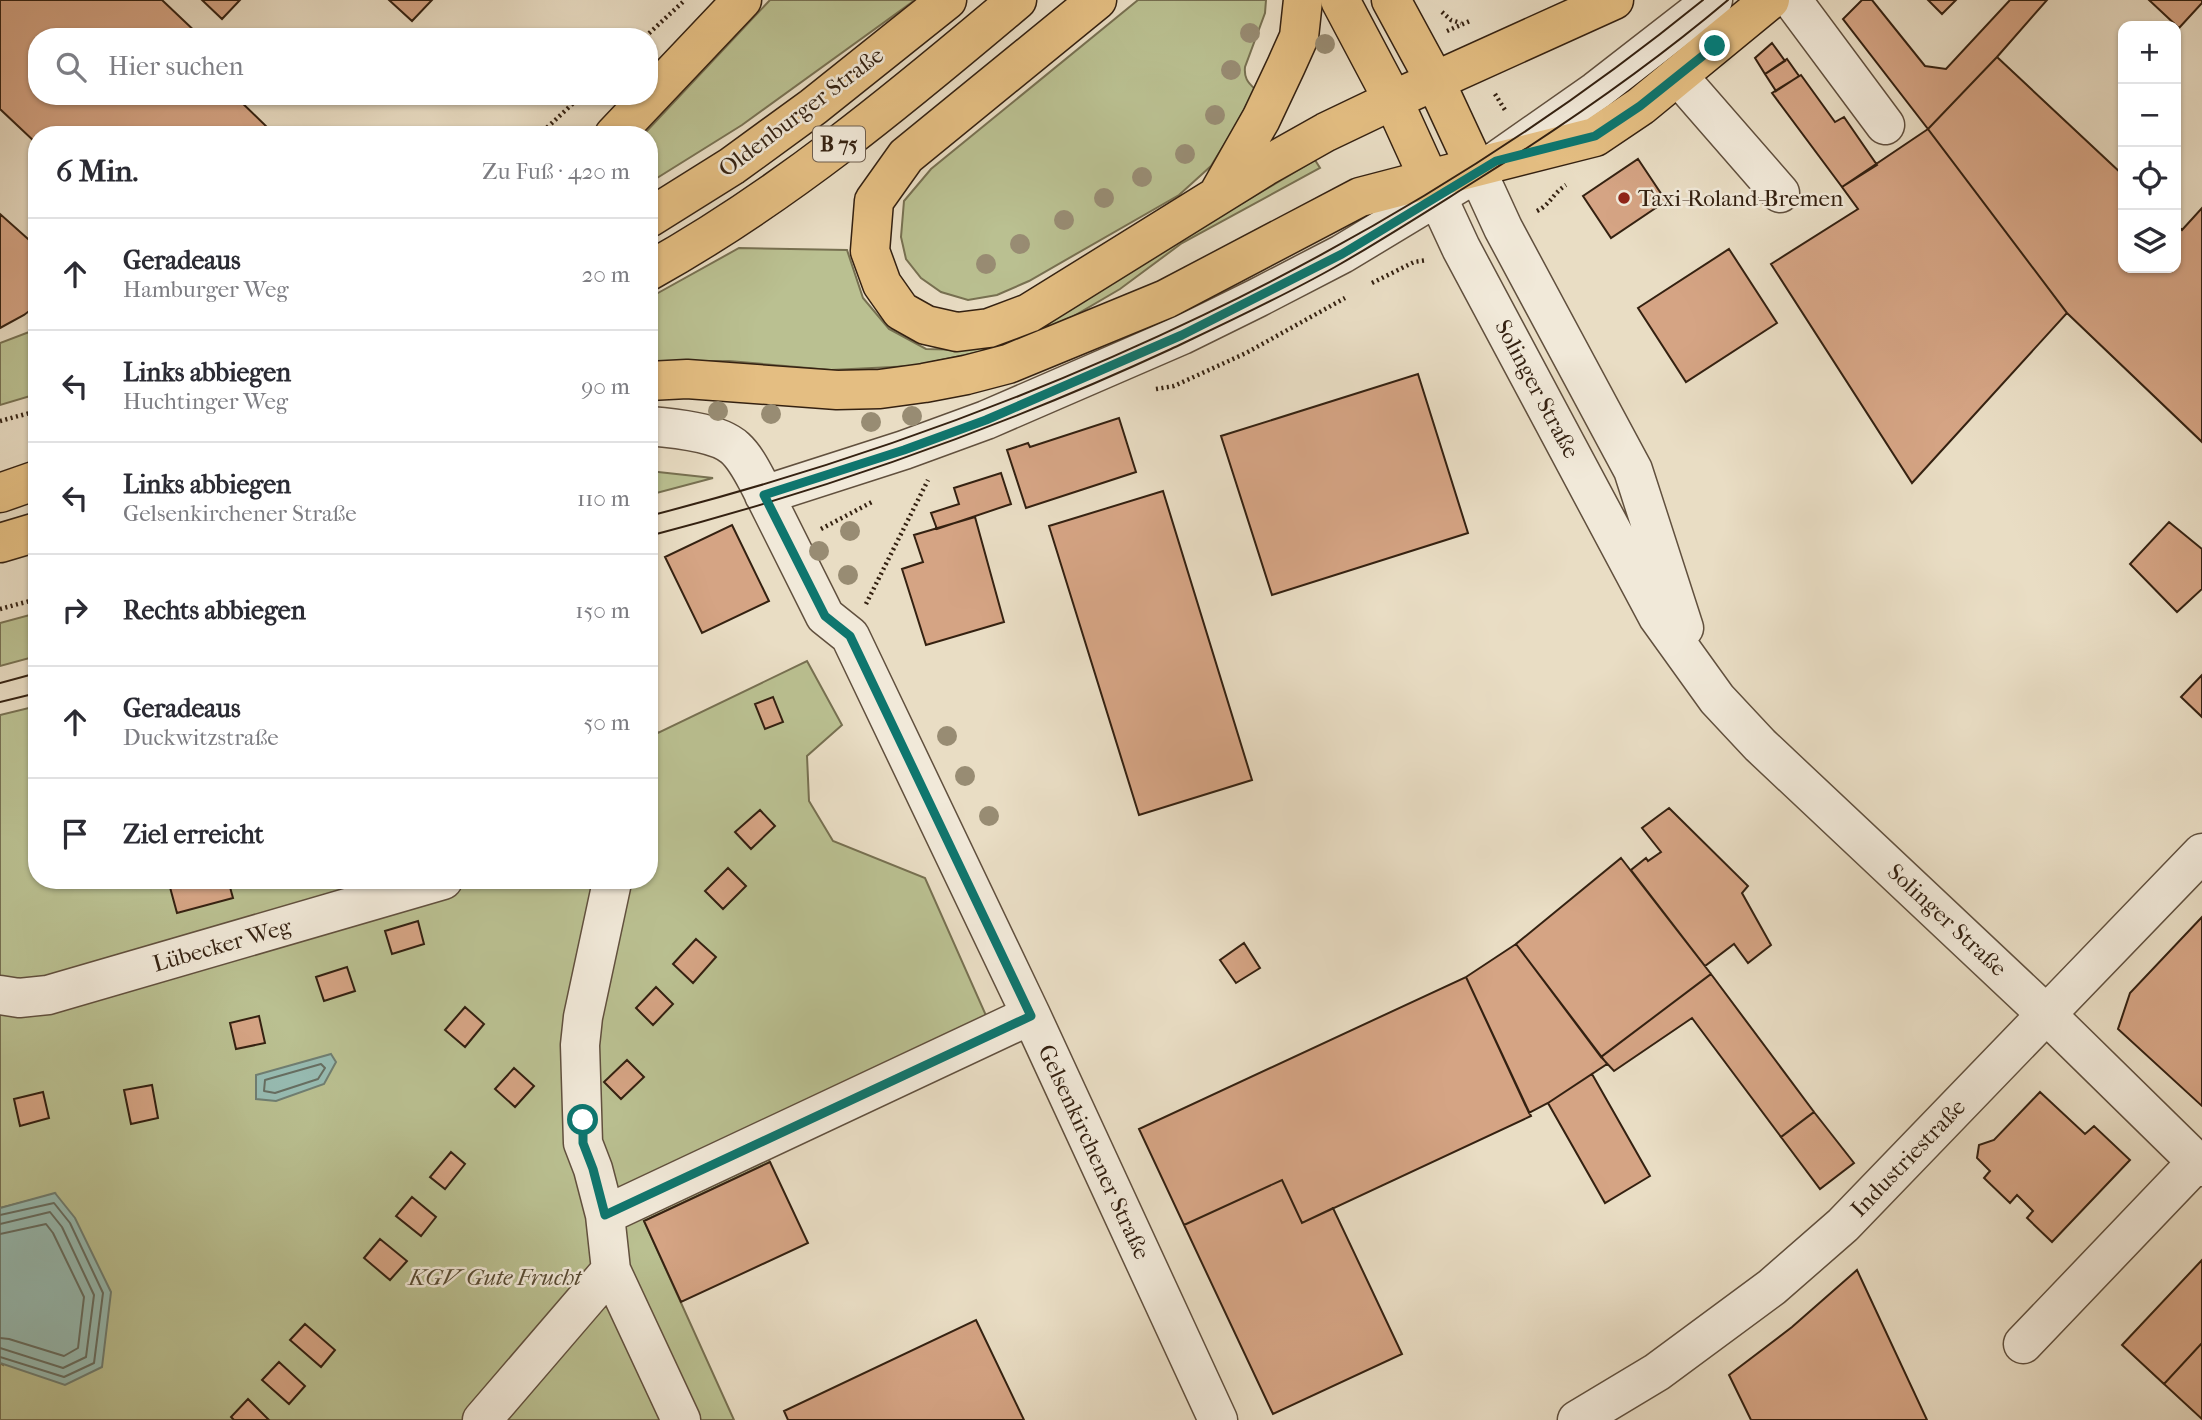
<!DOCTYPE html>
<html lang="de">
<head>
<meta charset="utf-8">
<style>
	:root { --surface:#fff; --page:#f7f7f7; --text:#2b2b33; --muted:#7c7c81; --line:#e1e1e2 }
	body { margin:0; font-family:"IM FELL French Canon",serif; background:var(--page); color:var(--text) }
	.controls { position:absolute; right:21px; top:21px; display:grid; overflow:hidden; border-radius:14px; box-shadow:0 2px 5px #0004 }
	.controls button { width:63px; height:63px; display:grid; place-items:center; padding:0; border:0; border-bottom:2px solid var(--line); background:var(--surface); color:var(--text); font:35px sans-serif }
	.stop { position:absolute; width:21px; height:21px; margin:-16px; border:5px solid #0f766e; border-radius:50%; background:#fff }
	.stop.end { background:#0f766e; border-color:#fff; box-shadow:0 2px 7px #0008 }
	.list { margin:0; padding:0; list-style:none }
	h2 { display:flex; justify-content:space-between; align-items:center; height:91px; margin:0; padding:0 28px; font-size:30px }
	h2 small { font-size:23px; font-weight:400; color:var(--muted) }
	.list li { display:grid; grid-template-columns:46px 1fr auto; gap:21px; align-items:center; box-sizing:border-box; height:112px; padding:0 28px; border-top:2px solid var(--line) }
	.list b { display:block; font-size:26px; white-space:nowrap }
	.list p { margin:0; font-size:23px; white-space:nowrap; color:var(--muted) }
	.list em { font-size:23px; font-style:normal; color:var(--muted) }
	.icon { flex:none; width:38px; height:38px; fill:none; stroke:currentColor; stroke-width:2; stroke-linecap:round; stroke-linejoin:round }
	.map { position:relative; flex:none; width:2202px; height:1420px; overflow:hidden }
	.search { position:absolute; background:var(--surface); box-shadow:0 2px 5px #0004; left:28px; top:28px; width:630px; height:77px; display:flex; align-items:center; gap:18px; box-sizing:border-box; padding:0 24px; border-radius:28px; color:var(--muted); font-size:26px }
	.panel { position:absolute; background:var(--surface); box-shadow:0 2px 5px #0004; left:28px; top:126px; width:630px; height:763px; border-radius:28px }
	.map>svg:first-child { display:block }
	.green { fill:#bac091; stroke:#777051; stroke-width:2 }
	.water { fill:#97bcb3; stroke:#6f7e72; stroke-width:2 }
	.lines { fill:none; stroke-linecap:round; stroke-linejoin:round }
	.shore { stroke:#666e62; stroke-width:2 }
	.building { fill:#d5a484; stroke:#342111; stroke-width:2 }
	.minor-casing { stroke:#61503e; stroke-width:41 }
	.major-casing { stroke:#342111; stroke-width:41 }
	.highway-casing { stroke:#342111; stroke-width:41 }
	.path { stroke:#342111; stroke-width:4.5; stroke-dasharray:2 3.5; stroke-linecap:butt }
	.minor { stroke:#f1e9d9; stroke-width:38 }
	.major { stroke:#e4be82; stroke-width:38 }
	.highway { stroke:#e4be82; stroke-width:38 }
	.tram { stroke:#342111; stroke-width:2 }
	.tree { fill:#988c73 }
	.route { stroke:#0f766e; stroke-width:9 }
	.poi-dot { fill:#8f2418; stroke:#f1e9d9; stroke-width:2.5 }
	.labels { text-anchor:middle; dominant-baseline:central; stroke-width:5; stroke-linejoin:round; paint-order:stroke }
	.shield { fill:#f1e9d9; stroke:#6d5d4d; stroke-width:2 }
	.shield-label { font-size:21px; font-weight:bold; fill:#342111 }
	.street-label { font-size:23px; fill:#342111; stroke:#f1e9d9 }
	.poi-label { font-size:23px; fill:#342111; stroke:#f1e9d9; text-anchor:start }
	.park-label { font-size:23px; font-style:italic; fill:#564931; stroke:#f1e9d9 }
</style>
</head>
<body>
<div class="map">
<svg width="2202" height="1420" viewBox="0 0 2202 1420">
	<rect width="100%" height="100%" fill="#e9ddc4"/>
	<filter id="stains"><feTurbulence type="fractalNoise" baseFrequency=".00286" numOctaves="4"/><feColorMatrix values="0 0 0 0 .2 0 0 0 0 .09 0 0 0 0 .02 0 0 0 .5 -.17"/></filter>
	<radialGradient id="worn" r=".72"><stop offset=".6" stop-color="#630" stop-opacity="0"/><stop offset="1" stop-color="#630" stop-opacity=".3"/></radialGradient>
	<!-- green -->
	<path class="green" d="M 770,0 L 915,0 L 742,125 L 649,183 L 649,135 L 643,135 Z
		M 1138,0 L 1266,0 L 1265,13 L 1245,67 C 1244,77 1247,82 1255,89 L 1235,127 L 1211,166 L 1179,195 L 1029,281 L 997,295 L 968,300 L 941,292 L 921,278 L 906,259 L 901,237 L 904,201 L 931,169 Z
		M 1315,160 L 1320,168 L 1182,243 L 1120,289 L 1072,317 L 998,348 L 913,366 L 831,370 L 729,361 L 649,361 L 649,298 L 739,248 L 847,250 L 863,298 L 889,329 L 926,349 L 968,350 L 1236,207 Z
		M 37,329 L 37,394 L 0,405 L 0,343 Z
		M 649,471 L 713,478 L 649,495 Z
		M 37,613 L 37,656 L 0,666 L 0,623 Z
		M 807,661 L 842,725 L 807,756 L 809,801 L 833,841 L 925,878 L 988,1020 L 750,1131 L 770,1162 L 644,1221 L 734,1420 L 0,1420 L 0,1363 L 3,1365 L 55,1194 L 0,1208 L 0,715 L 37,706 L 37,880 L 649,880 L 649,714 L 658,733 Z"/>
	<!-- water -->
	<path class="water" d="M 331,1054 L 336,1062 L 324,1084 L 276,1101 L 256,1099 L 256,1075 Z
		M 55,1193 L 75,1218 L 111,1292 L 102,1367 L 65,1385 L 0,1363 L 0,1208 Z"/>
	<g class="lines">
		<!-- shore -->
		<path class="shore" d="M 321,1064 L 325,1068 L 318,1079 L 275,1093 L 264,1091 L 265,1080 Z
			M 0,1215 L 54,1203 L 70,1223 L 103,1293 L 94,1363 L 64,1377 L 0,1357
			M 0,1224 L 50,1212 L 62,1227 L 94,1295 L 86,1357 L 63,1368 L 0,1348
			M 0,1234 L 46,1224 L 53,1233 L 84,1297 L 78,1348 L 64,1356 L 9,1339 L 0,1338"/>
	</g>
	<!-- building -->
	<path class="building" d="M 0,0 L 162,0 L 201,37 L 37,37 L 37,96 L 235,96 L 269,129 L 264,135 L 37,135 L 37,144 L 0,109 Z
		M 202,0 L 240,0 L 222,19 Z
		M 389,0 L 432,0 L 412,21 Z
		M 1862,0 L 1872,0 L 1925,66 L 1946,69 L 2010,0 L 2047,0 L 1997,57 L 1928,129 L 1843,19 Z
		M 1928,0 L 1956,0 L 1942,14 Z
		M 2149,0 L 2202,0 L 2202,3 L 2179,28 Z
		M 1772,43 L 1785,61 L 1765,74 L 1755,58 Z
		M 1997,57 L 2123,175 L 2123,268 L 2176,268 L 2176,224 L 2182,230 L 2202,208 L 2202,442 L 2067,313 L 1928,129 Z
		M 1787,59 L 1799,76 L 1776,91 L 1765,74 Z
		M 1801,75 L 1835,122 L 1844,117 L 1877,165 L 1842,187 L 1772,93 Z
		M 1928,129 L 2067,313 L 1912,483 L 1771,264 L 1858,209 L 1842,187 Z
		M 1638,159 L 1666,201 L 1611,238 L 1583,196 Z
		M 0,214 L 37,247 L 37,305 L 24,315 L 0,328 Z
		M 1729,249 L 1777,323 L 1686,382 L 1638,308 Z
		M 1418,374 L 1468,533 L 1272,595 L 1221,436 Z
		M 1119,418 L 1136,472 L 1026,508 L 1007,450 L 1028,443 L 1030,447 Z
		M 1001,473 L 1011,504 L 937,529 L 931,513 L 959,504 L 954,488 Z
		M 1163,491 L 1252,780 L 1139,815 L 1049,526 Z
		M 975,517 L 1004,622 L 926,645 L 902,569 L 923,562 L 914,535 Z
		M 2169,522 L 2202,549 L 2202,589 L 2177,612 L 2130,564 Z
		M 732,525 L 769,601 L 702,633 L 665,557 Z
		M 2202,675 L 2202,717 L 2181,697 Z
		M 773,697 L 783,722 L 765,729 L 755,704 Z
		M 1669,808 L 1748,886 L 1742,893 L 1771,945 L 1748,963 L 1734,944 L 1705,966 L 1631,870 L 1646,858 L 1648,861 L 1661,852 L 1642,828 Z
		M 760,810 L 775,826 L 751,849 L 735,832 Z
		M 1621,858 L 1711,974 L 1601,1057 L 1516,944 Z
		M 728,868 L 746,886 L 723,909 L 705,891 Z
		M 168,880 L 228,880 L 233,898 L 177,913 Z
		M 2202,917 L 2202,1106 L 2118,1029 L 2130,993 Z
		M 418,921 L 424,944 L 392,954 L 385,931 Z
		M 696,939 L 716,957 L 693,983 L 673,964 Z
		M 1244,943 L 1260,968 L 1236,983 L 1220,960 Z
		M 1516,944 L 1607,1064 L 1548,1103 L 1529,1113 L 1466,977 Z
		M 347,967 L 355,991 L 324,1001 L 316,977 Z
		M 1711,974 L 1814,1112 L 1781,1137 L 1692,1018 L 1614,1071 L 1601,1057 Z
		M 1466,977 L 1531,1116 L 1302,1223 L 1282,1180 L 1184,1225 L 1139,1129 Z
		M 656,987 L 673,1004 L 653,1025 L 636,1008 Z
		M 465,1007 L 484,1024 L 465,1047 L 445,1030 Z
		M 259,1016 L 265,1043 L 236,1049 L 230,1023 Z
		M 627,1060 L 644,1077 L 621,1099 L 604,1082 Z
		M 514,1068 L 534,1086 L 515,1107 L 495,1089 Z
		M 1592,1074 L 1650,1176 L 1605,1203 L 1548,1103 Z
		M 152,1085 L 158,1118 L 131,1124 L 124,1090 Z
		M 43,1092 L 49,1118 L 20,1126 L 14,1099 Z
		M 2040,1092 L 2085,1134 L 2094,1126 L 2130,1160 L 2052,1242 L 2027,1218 L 2033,1211 L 2017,1195 L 2010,1203 L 1984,1178 L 1990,1171 L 1977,1158 L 1979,1145 L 1994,1140 Z
		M 1814,1112 L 1854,1163 L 1820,1189 L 1781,1137 Z
		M 451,1152 L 465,1164 L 445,1189 L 430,1177 Z
		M 770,1162 L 808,1243 L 681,1302 L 644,1221 Z
		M 1282,1180 L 1302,1223 L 1333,1208 L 1402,1354 L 1273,1414 L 1184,1225 Z
		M 412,1197 L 436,1217 L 421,1236 L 396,1216 Z
		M 380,1239 L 407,1261 L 390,1280 L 364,1258 Z
		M 2202,1260 L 2202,1343 L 2164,1384 L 2122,1345 Z
		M 1857,1270 L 1927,1420 L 1751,1420 L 1729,1375 L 1792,1327 Z
		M 976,1320 L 1024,1420 L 788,1420 L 784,1411 Z
		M 305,1324 L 335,1350 L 321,1367 L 290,1340 Z
		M 2202,1343 L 2202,1419 L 2164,1384 Z
		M 279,1362 L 305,1386 L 289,1404 L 262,1380 Z
		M 248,1399 L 269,1420 L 234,1420 L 231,1417 Z"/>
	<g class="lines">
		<defs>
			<path id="minor" d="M 1792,0 L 1885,125
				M 1678,76 L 1780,193
				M 1475,167 L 1503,228 L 1633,470 L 1684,628
				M 1429,179 L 1461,248 L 1658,617 L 1717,699 L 1760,745 L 2047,1015 L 2202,1167
				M 649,426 C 672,428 718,432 735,448 C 746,458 753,473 760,486 L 825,616 L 850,636 L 1031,1015 L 1218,1420
				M 764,495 L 904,450 L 986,420 L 1182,335 L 1257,298 L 1342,254 L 1496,161 L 1596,91 L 1713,0
				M 608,880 L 612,882 L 583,1017 L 580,1045 L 583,1143 L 593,1169 L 605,1215 L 611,1270 L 681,1420
				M 0,995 L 19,998 L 48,995 L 443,880
				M 605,1215 L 1031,1015
				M 2023,1344 L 2197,1162
				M 482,1420 L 611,1270
				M 1577,1420 L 1657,1372 L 1772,1287 L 1843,1225 L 2202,853"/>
			<path id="major" d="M 1340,0 L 1393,100 L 1429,179 L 1595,137 L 1641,106 L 1770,0
				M 1391,0 L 1435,81 L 1475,167
				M 1393,100 L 1614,0"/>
			<path id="highway" d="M 1097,0 L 906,156 L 874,201 L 870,251 L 882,284 L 901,311 L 926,325 L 957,332 L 989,328 L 1029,313 L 1264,167 L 1326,132 L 1393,100
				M 614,135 L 742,0
				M 1220,191 L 1261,119 L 1286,66 L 1299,37 L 1303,0
				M 649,218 L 732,166 L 813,107 L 947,0
				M 649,271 C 782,197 901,98 1017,0
				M 649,381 L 687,379 L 837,390 L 880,389 L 924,383 L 966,375 L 1008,364 L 1166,299 L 1360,197 L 1429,179
				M 0,493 L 37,480
				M 0,543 L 37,532"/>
		</defs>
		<!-- minor casing -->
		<use href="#minor" class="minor-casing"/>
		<!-- major casing -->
		<use href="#major" class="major-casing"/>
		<!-- highway casing -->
		<use href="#highway" class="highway-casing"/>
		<!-- path -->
		<path class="path" d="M 1442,12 L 1451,20 L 1461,23
			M 1447,31 L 1472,20
			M 645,37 L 685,0
			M 1495,94 L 1505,110
			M 539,135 L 581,96
			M 1537,211 C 1551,204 1552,194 1566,185
			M 1372,283 L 1414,262 L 1427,260
			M 1156,389 L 1174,386 L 1246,353 L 1345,298
			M 0,421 L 37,411
			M 821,529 L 872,502
			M 866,604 L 928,480
			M 0,609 L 37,599"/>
		<!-- minor -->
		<use href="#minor" class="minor"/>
		<!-- major -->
		<use href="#major" class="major"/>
		<!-- highway -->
		<use href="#highway" class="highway"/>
		<!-- tram -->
		<path class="tram" d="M 649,516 C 1030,418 1397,249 1703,0
			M 649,536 C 829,489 1003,427 1171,349 C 1226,323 1282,297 1335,267 C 1384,239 1432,208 1480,178 C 1566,124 1650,66 1728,0
			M 0,683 L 37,673
			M 0,702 L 37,693"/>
	</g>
	<!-- trees -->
	<g class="tree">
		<circle cx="1250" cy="33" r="10"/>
		<circle cx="1325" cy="44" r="10"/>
		<circle cx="1231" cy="70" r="10"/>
		<circle cx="1215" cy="115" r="10"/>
		<circle cx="1185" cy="154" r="10"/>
		<circle cx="1142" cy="177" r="10"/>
		<circle cx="1104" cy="198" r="10"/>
		<circle cx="1064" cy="220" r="10"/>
		<circle cx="1020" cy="244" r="10"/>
		<circle cx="986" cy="264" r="10"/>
		<circle cx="718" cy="411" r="10"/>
		<circle cx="771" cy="414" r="10"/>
		<circle cx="912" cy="416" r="10"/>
		<circle cx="871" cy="422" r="10"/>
		<circle cx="850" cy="531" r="10"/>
		<circle cx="819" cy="551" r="10"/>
		<circle cx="848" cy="575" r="10"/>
		<circle cx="947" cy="736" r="10"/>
		<circle cx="965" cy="776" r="10"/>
		<circle cx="989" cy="816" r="10"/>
	</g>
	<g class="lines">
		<!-- route -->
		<path class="route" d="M 583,1120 L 583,1143 L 593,1169 L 605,1215 L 1031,1016 L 850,636 L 825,616 L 764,495 L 904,450 L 986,420 L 1182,335 L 1342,254 L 1496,161 L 1595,136 L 1640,106 L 1715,46"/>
	</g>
	<!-- markers -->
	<circle class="poi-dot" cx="1624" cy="198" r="7"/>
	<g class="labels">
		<!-- shield labels -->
		<rect class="shield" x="813" y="126.5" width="52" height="35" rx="5"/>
		<g class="shield-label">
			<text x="839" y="144">B 75</text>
		</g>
		<!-- street labels -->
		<g class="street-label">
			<text transform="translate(801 112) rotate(-37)">Oldenburger Straße</text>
			<text transform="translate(1537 389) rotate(62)">Solinger Straße</text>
			<text transform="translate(1947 920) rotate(43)">Solinger Straße</text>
			<text transform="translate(222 945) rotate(-16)">Lübecker Weg</text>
			<text transform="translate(1094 1152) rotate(65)">Gelsenkirchener Straße</text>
			<text transform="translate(1908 1158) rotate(-46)">Industriestraße</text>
		</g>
		<!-- poi labels -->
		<g class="poi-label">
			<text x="1638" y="198">Taxi-Roland-Bremen</text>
		</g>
		<!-- park labels -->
		<g class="park-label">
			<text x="495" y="1277">KGV Gute Frucht</text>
		</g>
	</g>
	<rect width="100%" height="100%" filter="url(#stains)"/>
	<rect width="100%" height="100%" fill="url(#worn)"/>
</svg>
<div class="controls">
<button>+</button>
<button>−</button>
<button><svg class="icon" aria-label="locate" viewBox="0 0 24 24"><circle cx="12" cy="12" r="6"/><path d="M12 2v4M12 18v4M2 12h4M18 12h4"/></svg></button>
<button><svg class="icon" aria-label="layers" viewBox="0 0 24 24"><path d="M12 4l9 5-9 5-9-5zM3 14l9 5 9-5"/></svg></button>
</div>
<div class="stop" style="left:583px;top:1120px"></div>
<div class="stop end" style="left:1715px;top:46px"></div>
<div class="search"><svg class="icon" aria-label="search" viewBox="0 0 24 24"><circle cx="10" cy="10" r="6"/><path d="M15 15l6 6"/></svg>Hier suchen</div>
<section class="panel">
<h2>6 Min.<small>Zu Fuß · 420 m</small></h2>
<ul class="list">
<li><svg class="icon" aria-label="ahead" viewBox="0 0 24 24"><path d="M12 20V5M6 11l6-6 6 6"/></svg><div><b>Geradeaus</b><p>Hamburger Weg</p></div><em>20 m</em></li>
<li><svg class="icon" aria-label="left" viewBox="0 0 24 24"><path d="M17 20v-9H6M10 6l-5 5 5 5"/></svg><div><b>Links abbiegen</b><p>Huchtinger Weg</p></div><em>90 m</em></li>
<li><svg class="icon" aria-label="left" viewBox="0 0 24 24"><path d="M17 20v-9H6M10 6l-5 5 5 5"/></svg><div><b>Links abbiegen</b><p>Gelsenkirchener Straße</p></div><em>110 m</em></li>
<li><svg class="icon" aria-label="right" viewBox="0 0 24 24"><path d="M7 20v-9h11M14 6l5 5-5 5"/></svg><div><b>Rechts abbiegen</b></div><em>150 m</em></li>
<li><svg class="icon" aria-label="ahead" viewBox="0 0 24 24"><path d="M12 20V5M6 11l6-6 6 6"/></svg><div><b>Geradeaus</b><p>Duckwitzstraße</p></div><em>50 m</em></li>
<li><svg class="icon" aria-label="arrive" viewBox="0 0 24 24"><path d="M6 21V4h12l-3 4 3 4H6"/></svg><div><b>Ziel erreicht</b></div></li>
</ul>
</section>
</div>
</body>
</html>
